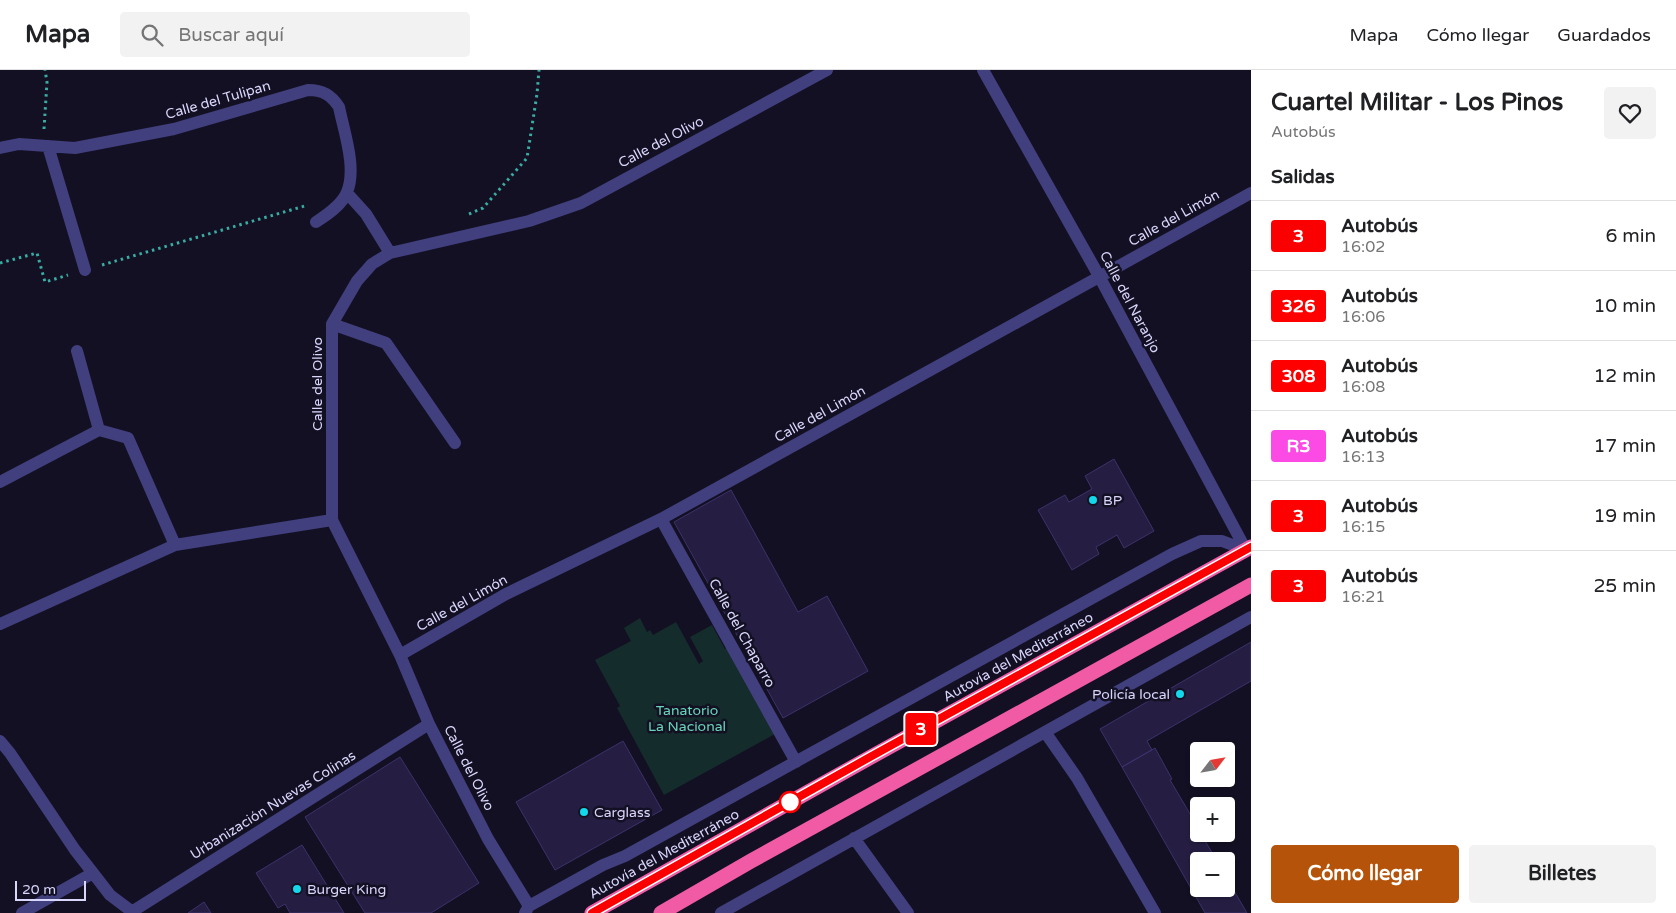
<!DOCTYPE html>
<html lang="es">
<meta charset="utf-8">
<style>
:root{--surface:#fff;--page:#f2f2f2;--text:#202124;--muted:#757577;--line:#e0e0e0;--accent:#b45309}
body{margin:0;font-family:"Varela Round",sans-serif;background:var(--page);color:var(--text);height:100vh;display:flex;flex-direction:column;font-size:19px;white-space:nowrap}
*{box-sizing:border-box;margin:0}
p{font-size:16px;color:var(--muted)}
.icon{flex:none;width:28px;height:28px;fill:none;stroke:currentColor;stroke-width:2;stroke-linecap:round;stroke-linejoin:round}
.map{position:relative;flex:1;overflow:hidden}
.side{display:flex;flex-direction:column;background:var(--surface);width:425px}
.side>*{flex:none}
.badge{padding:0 10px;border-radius:4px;font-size:18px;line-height:32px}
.needle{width:32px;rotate:59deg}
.fabs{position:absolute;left:1190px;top:672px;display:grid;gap:10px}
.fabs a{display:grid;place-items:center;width:45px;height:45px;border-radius:5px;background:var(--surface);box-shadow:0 1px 4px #0004;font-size:25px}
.scale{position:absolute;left:15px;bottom:12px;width:71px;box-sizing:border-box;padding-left:5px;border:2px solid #d9d6fc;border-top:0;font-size:14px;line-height:18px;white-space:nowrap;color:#d9d6fc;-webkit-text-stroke:4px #131023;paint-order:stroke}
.map>.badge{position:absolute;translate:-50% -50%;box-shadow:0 0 0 2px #fff}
h2{padding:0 20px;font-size:19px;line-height:45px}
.round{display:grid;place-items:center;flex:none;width:52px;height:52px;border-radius:5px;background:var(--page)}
.headline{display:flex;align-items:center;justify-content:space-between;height:85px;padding:0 20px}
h1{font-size:24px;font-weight:800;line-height:38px}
.primary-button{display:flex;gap:10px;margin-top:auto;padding:10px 20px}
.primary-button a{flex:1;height:58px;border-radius:5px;background:var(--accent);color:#fff;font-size:20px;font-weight:800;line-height:58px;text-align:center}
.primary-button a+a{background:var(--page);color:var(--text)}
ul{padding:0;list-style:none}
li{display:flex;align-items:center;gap:15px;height:70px;padding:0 20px;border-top:1px solid var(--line)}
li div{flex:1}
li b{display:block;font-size:19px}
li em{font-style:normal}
li .badge{min-width:55px;font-weight:700;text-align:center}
header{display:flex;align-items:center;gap:30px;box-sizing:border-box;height:70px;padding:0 25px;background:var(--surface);border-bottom:1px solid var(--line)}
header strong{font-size:24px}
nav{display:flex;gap:28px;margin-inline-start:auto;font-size:18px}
.search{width:350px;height:45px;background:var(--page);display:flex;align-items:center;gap:12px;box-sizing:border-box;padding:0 18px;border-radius:5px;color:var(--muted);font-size:19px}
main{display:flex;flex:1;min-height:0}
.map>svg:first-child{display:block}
.green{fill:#142c2b}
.building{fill:#251e42;stroke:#3d326c}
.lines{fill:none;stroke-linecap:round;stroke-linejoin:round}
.path{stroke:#39aca4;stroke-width:3;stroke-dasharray:2.5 4;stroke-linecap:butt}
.minor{stroke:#413f7e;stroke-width:12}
.highway{stroke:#f15ba5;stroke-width:15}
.line-casing{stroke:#fff;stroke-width:11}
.line{stroke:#fa0000;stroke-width:8}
.poi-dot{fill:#13d7ea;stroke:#131023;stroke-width:2}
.stop-dot{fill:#fff;stroke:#fa0000;stroke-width:2.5}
.labels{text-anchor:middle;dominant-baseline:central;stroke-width:5;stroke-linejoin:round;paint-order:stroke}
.street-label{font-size:14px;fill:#d9d6fc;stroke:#131023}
.poi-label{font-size:14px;fill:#d9d6fc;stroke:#131023;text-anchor:start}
.park-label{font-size:14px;fill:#67d6b9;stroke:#131023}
</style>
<header>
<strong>Mapa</strong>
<div class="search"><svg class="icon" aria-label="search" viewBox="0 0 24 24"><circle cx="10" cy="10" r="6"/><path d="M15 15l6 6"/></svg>Buscar aquí</div>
<nav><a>Mapa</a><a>Cómo llegar</a><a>Guardados</a></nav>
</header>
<main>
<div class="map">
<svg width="1251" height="843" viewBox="0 0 1251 843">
<rect width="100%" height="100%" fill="#131023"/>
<!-- green -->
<path class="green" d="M 640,548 L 647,562 L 650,560 L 653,565 L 676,552 L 699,594 L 703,591 L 690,567 L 712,555 L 725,579 L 727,578 L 775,664 L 664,725 L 617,638 L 620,636 L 595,590 L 631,571 L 624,558 Z"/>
<!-- building -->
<path class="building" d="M 1114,389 L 1154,461 L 1124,478 L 1117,465 L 1096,477 L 1099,484 L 1072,500 L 1038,440 L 1065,425 L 1069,432 L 1092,419 L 1085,406 Z
M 731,420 L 798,542 L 827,526 L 868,601 L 783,648 L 674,452 Z
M 1251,572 L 1251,611 L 1147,671 L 1152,680 L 1122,697 L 1100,659 Z
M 623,671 L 662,740 L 555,800 L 516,732 Z
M 1155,678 L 1172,709 L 1170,710 L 1199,759 L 1199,764 L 1201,764 L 1217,791 L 1199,791 L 1199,819 L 1226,819 L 1226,807 L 1247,843 L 1205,843 L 1122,697 Z
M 400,687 L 479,813 L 431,843 L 365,843 L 305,747 Z
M 302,775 L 344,843 L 290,843 L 285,834 L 278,838 L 256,803 Z
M 204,832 L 211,843 L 188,843 Z"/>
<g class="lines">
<!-- path -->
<path class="path" d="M 44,59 L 47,12 L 45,0
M 469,144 L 483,138 L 527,88 L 537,24 L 539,0
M 0,193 L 37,183 L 45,212 L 68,205
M 102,195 L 308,135"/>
<!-- minor -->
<path class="minor" d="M 983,0 L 1099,206 L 1246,480
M 48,76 L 85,200
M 0,78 L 19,74 L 75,78 L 174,59 L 308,20 C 323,20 331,25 339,37 C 344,62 357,98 347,122 C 342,135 327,145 316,152
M 347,123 L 366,144 L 390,183
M 332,254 L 386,273 L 455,373
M 99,360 L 128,368 L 175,475
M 0,412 L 99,360 L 77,281
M 661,449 L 796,692
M 0,554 L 175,475 L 332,450
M 400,585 L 506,524 L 661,449 L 1251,123
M 1045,662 L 1077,708 L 1155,843
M 0,671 L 10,683 L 75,780 L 93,803 L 110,825 L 134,843
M 854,768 L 908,843
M 529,836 L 488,769 L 429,654 L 400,585 L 332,450 L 332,254 L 357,211 L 372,194 L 390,183 L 529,151 L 581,133 L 827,0
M 133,841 L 429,654
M 22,843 L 93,803
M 525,843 L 529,836 L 603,795 L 625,786 L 1172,484 L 1201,471 L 1222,471 L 1246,480
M 721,843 L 1251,547"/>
<!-- highway -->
<path class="highway" d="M 592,843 L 871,687 L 1251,477
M 661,843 L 751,791 L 1251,515"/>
</g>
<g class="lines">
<defs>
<path id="line" d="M 592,843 L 870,687 L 1251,477"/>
</defs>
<!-- line casing -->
<use href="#line" class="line-casing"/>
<!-- line -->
<use href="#line" class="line"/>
</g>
<!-- markers -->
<g class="poi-dot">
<circle cx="1093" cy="430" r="5"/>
<circle cx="1180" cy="624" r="5"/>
<circle cx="584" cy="742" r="5"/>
<circle cx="297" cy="819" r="5"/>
</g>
<circle class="stop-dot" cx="790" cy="732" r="10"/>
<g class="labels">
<!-- street labels -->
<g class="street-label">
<text transform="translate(218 30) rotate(-16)">Calle del Tulipan</text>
<text transform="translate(661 72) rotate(-28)">Calle del Olivo</text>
<text transform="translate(1174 148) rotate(-29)">Calle del Limón</text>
<text transform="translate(1130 232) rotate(62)">Calle del Naranjo</text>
<text transform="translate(317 314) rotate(-90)">Calle del Olivo</text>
<text transform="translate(820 344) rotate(-29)">Calle del Limón</text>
<text transform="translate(462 533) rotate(-29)">Calle del Limón</text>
<text transform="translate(742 563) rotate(61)">Calle del Chaparro</text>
<text transform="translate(1018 587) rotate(-29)">Autovía del Mediterráneo</text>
<text transform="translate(469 698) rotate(63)">Calle del Olivo</text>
<text transform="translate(273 735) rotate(-32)">Urbanización Nuevas Colinas</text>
<text transform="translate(664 784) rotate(-29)">Autovía del Mediterráneo</text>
</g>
<!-- poi labels -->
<g class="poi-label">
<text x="1103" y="430">BP</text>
<text x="1170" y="624" text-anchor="end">Policía local</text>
<text x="594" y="742">Carglass</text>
<text x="307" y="819">Burger King</text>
</g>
<!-- park labels -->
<g class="park-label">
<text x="687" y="640">Tanatorio<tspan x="687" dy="16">La Nacional</tspan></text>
</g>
</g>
</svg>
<div class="fabs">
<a><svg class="needle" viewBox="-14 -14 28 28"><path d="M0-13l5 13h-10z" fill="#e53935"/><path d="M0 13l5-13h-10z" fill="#757577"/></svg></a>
<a>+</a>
<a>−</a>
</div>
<div class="scale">20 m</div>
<b class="badge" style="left:921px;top:659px;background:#fa0000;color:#fff">3</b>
</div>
<section class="side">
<div class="headline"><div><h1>Cuartel Militar - Los Pinos</h1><p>Autobús</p></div><a class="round"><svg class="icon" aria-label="heart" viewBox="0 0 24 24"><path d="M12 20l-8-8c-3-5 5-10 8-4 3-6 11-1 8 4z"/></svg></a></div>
<h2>Salidas</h2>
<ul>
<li><span class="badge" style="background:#fa0000;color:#fff">3</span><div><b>Autobús</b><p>16:02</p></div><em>6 min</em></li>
<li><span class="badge" style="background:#f00;color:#fff">326</span><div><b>Autobús</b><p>16:06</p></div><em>10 min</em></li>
<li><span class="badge" style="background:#f00;color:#fff">308</span><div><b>Autobús</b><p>16:08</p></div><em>12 min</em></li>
<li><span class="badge" style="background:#fb4be4;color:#fff">R3</span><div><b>Autobús</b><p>16:13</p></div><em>17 min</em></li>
<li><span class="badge" style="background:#f00;color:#fff">3</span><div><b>Autobús</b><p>16:15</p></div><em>19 min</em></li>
<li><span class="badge" style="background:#fa0000;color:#fff">3</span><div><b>Autobús</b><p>16:21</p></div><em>25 min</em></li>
</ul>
<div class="primary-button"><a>Cómo llegar</a><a>Billetes</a></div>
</section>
</main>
